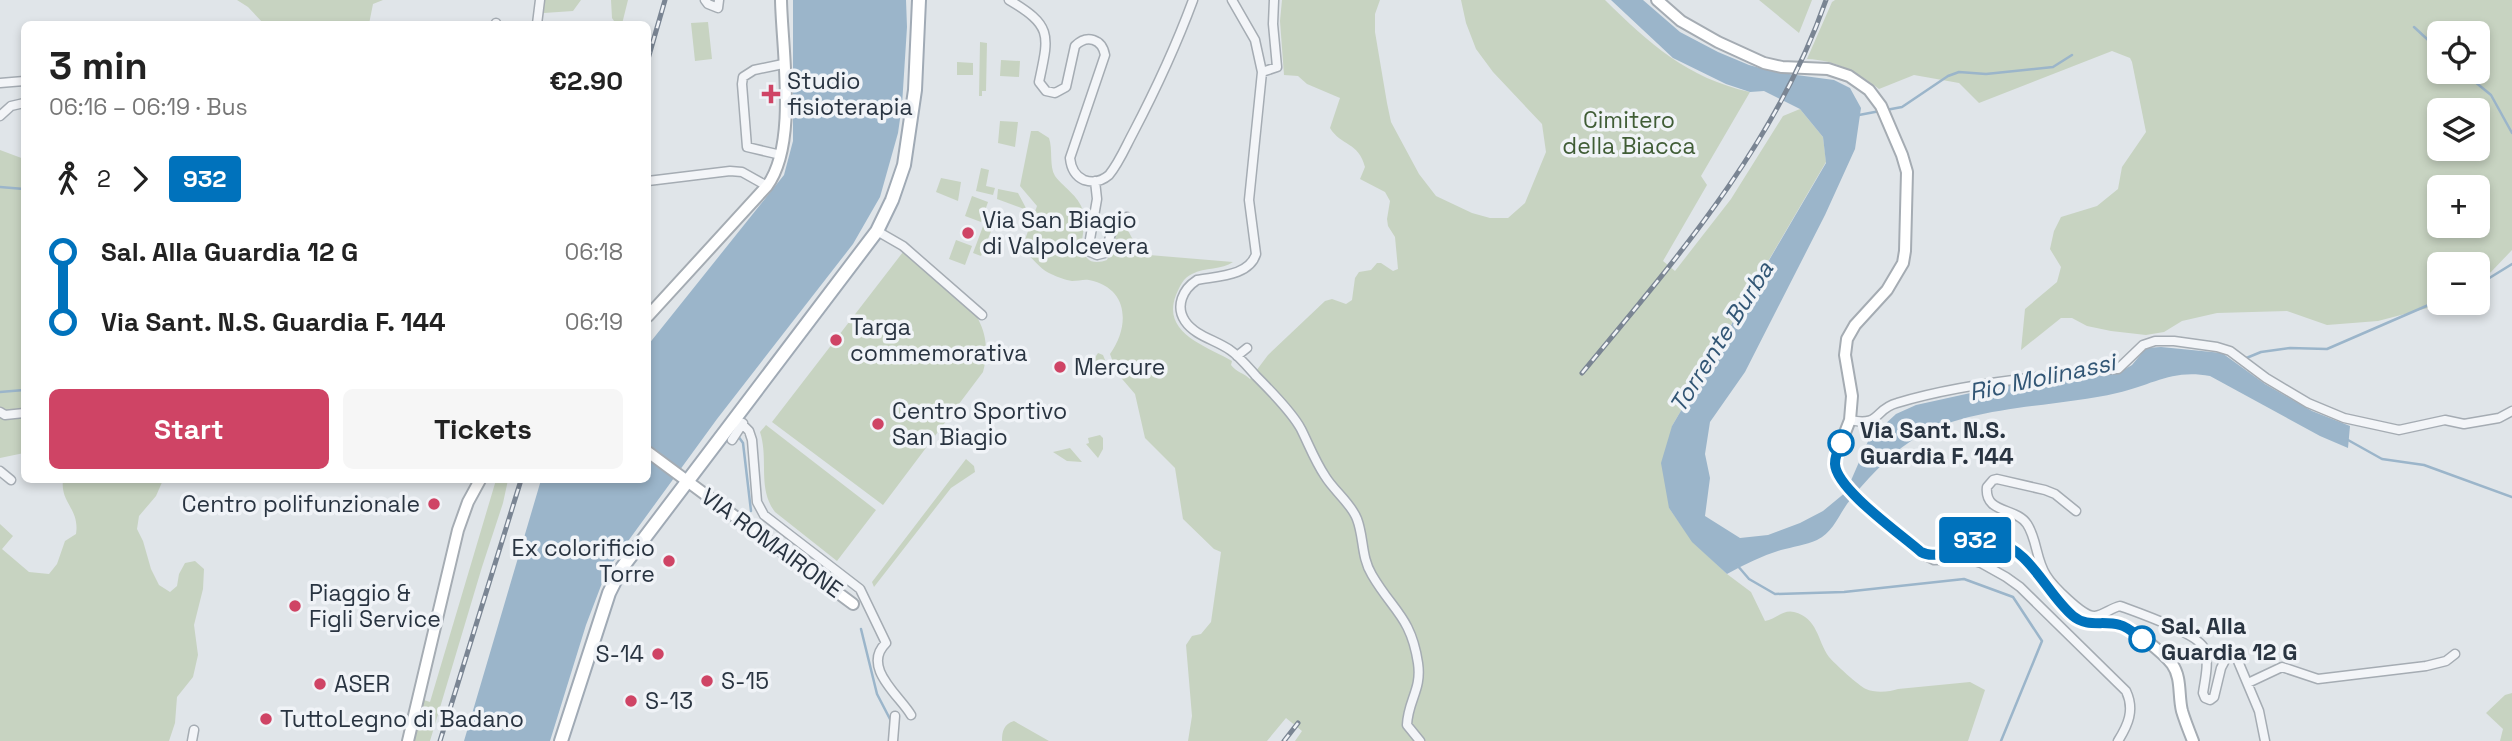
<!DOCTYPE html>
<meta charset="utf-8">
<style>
:root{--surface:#fff;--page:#f6f6f6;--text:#222;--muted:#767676;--accent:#cf4465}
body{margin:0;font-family:"Space Grotesk",sans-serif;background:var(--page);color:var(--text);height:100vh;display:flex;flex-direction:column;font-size:26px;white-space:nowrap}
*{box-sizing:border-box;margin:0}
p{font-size:23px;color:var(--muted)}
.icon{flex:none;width:38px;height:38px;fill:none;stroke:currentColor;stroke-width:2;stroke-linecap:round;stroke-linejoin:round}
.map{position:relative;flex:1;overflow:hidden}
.details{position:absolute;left:21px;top:21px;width:630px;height:462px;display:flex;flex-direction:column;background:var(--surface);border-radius:10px;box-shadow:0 4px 10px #0003}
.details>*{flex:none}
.badge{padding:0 14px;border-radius:5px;font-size:24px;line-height:46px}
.controls{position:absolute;left:2427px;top:21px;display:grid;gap:14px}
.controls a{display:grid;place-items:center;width:63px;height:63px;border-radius:10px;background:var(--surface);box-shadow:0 4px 10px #0003;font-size:35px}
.map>.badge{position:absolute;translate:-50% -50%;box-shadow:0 0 0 4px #fff}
.legs{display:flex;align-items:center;gap:10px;height:77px;padding:0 28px;font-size:23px}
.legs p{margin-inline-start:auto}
.headline{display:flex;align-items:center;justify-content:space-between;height:119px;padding:0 28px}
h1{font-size:38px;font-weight:800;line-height:52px}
.primary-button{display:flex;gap:14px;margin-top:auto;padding:14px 28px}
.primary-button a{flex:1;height:80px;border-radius:10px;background:var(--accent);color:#fff;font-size:28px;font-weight:800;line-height:80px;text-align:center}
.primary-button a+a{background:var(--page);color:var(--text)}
ul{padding:0 28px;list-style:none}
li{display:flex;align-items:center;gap:24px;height:70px;font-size:26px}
li i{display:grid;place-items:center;width:10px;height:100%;margin:0 9px;background:currentColor}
li i::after{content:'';width:18px;height:18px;margin:-9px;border:5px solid;border-radius:50%;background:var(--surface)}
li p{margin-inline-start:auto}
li:first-child i{background:linear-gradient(#0000 50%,currentColor 0)}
li:last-child i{background:linear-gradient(currentColor 50%,#0000 0)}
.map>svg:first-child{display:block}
.green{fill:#c7d3c1;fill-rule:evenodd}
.water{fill:#9bb5ca}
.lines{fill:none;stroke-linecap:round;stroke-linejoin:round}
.stream{stroke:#9bb5ca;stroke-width:2.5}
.street-casing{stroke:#a5acb3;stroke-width:11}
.secondary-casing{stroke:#a5acb3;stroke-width:14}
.primary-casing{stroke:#a0aab5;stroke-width:16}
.street{stroke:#f3f5f8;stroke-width:8}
.secondary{stroke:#fff;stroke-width:10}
.primary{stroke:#fff;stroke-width:12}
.rail-casing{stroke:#7a8593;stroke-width:5}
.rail{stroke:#f0f3f7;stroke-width:2.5;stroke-dasharray:8;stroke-linecap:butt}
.line-1-casing{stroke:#fff;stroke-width:16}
.line-1{stroke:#0072bc;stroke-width:10}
.poi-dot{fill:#cf4465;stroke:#f0f3f7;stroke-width:2.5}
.stop-1-dot{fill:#fff;stroke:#0072bc;stroke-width:3.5}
.labels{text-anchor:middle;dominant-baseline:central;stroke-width:7;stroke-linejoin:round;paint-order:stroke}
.poi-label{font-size:23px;fill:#293441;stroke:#f0f3f7;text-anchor:start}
.park-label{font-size:23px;fill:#405d36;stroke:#f0f3f7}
.stop-label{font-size:23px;font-weight:bold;fill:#293441;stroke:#f0f3f7;text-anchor:start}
.street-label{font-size:23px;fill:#293441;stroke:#f0f3f7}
.water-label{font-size:24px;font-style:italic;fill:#325675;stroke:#f0f3f7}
</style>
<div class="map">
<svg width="2512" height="741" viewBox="0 0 2512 741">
<rect width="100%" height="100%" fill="#e0e5e9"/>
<!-- green -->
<path class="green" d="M 237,0 L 383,0 L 373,4 L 369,24 L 264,24 L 248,7 Z
M 543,0 L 581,0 L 573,11 L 544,13 L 542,10 Z
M 611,0 L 628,0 L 622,24 L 616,24 L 612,18 Z
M 1282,0 L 1380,0 L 1375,14 L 1375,32 L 1387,103 L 1391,122 L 1419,174 L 1436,196 L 1472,213 L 1490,218 L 1508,218 L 1525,203 L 1546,152 L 1542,124 L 1493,72 L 1476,49 L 1466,23 L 1461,0 L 1605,0 C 1650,44 1687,78 1750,92 L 1701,176 L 1707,185 L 1663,261 L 1675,271 L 1731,199 L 1783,116 L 1800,109 L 1823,137 L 1826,162 L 1672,426 L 1669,508 L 1693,542 L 1727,574 L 1751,592 L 1765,621 C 1775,620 1783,609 1794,612 C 1818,618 1817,640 1829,657 C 1834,663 1859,686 1866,689 C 1874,693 1890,692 1898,689 L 1970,682 L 1985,690 L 1968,741 L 1295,741 L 1302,731 L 1286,718 L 1267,741 L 1188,741 L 1192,716 L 1186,645 L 1192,636 L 1201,634 L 1211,622 L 1221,552 L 1214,549 L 1183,519 L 1175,468 L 1145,438 L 1135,394 L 1117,373 L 1110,354 C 1130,326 1129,288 1089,280 C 1084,279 1078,281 1072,281 C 1066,280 1057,277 1051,274 C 1041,270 1031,257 1022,248 L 1037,206 L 1020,186 L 1031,131 L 1038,131 L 1049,138 C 1053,149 1049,166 1055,176 C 1065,189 1081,197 1084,215 C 1087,228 1076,247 1087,258 C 1092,264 1101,262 1107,260 L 1116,234 L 1121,226 L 1125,225 L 1139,251 L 1149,255 L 1233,262 C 1222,270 1205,267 1192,274 C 1183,278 1180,286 1176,295 C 1161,333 1206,346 1232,361 L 1231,365 C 1236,372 1244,373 1250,379 L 1268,355 L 1325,301 L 1332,299 L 1346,304 L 1352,300 L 1355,278 L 1359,272 L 1371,270 L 1377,263 L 1381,263 L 1393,271 L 1398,269 L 1395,237 L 1388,226 L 1387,219 L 1390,201 L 1385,192 L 1360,179 L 1365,167 C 1359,142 1341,146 1330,128 L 1340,98 L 1307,84 L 1298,76 L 1284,75 L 1280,21 Z
M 1759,0 L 1812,0 L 1799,33 Z
M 1835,0 L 2512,0 L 2512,250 L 2491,272 L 2478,281 L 2478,264 L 2440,264 L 2440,303 L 2447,303 L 2378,321 L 2327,325 L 2287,311 L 2217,313 L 2182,321 L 2164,332 L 2146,335 L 2111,331 L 2087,326 L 2072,318 L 2061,318 L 2021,350 L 2025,309 L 2057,282 L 2061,267 L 2050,249 L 2054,231 L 2061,217 L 2097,206 L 2118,189 L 2122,167 L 2146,132 L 2132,62 L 2130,58 L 2112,51 L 1979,103 L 1959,83 L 1914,75 L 1879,89 C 1857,72 1836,60 1807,59 L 1832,2 ZM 2440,33 L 2478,33 L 2478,72 L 2440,72 ZM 2440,110 L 2478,110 L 2478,149 L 2440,149 ZM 2478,187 L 2478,226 L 2440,226 L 2440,187 Z
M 708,22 L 712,59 L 695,61 L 691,23 Z
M 980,42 L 987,43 L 986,91 L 982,91 L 982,96 L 979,96 Z
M 1001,60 L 1020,61 L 1019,77 L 1000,76 Z
M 957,62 L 973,63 L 973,75 L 957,75 Z
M 1000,121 L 1018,122 L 1015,147 L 998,143 Z
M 0,150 L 24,159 L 24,453 L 0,458 Z
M 981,168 L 989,170 L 986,186 L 995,188 L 993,195 L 976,191 Z
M 941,178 L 961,182 L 958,201 L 936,192 Z
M 998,189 L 1018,193 L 1027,210 L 997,199 Z
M 972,196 L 988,202 L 981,222 L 965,216 Z
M 985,221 L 989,222 L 987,227 L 992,229 L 981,256 L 973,253 Z
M 956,240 L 972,246 L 965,265 L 949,259 Z
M 903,252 C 945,285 1000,310 983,372 L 883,505 L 772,422 Z
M 1098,353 L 1103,355 L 1107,365 L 1102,373 L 1096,371 L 1092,362 Z
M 766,425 L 876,510 L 837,561 L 775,512 C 757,488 769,460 760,432 Z
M 1100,435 L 1103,438 L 1103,449 L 1098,458 L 1086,444 L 1089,443 L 1088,438 Z
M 1070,448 L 1082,462 L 1067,461 L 1053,452 Z
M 966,459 L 974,466 L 975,472 L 951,488 L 874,587 L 872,582 Z
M 63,480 L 163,480 L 156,496 L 139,516 L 137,529 L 143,541 L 151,569 L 159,585 L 170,592 L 177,586 L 179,574 L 185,563 L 195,561 L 204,569 L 203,589 L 194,625 L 198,655 L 193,677 L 177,697 L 175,723 L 169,741 L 0,741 L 0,524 L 13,536 L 2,549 L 29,572 L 49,574 L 57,564 L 65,541 L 76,534 C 80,509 60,503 63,480 Z
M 496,480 L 508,480 L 503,503 L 482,567 L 430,741 L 414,741 L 424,700 L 430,702 Z
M 2512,693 L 2512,741 L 2500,741 L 2503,729 L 2486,713 L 2505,695 Z
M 1014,721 L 1049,741 L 1002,741 C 1002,731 1004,724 1014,721 Z"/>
<!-- water -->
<path class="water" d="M 793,0 L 906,0 L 907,27 L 902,105 L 898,133 L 880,197 L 853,244 L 717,419 L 607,570 L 586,625 L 550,741 L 464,741 L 541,480 L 648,480 L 648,345 L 784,175 L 793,141 Z
M 1611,0 L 1643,0 L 1680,32 L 1718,52 L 1749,65 L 1775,72 L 1834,80 L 1850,88 L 1861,108 L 1855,149 L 1825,215 L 1745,372 L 1710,422 L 1705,454 L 1710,478 L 1705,516 L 1740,538 L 1768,535 L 1800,523 L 1823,511 L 1846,492 L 1869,439 L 1896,414 L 1916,405 L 2007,385 L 2120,372 L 2132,365 L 2146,348 L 2161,347 L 2222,353 L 2265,384 L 2312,411 L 2350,426 L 2348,448 L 2320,436 L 2210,376 C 2171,369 2153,385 2117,393 C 2054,408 1965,405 1911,441 C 1887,457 1865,481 1847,504 C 1838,517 1832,533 1817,540 C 1806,545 1792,547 1781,550 C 1762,556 1745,564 1727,574 L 1692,542 L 1669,508 L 1661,463 L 1672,426 L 1826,163 L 1823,137 L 1800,109 L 1764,91 L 1750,92 L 1726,84 L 1673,58 Z"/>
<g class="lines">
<!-- stream -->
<path class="stream" d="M 2414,27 L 2440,51
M 2463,72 L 2491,95 L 2512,133
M 1886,110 L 1902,107 L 1948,76 L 1959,72 L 1986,74 L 2053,67 L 2072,55
M 1859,115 L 1880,111
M 0,187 L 24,189
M 2478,285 L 2512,264
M 2244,359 L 2261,352 L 2290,348 L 2327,349 L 2440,300
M 0,392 L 24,390
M 738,436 L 743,443 L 751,511
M 2348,440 L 2382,459 L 2424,465 L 2512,497
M 753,537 L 759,542
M 1737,565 L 1749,579 L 1775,594 L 1844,592 L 1964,579 L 2013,597 L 2042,641 L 2001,741
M 822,591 L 828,596
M 861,629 L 877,694 L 891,721"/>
<defs>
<path id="street" d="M 705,0 L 708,4 L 718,8 L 719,0
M 1009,0 C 1053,26 1049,35 1039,82 L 1046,91 L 1055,93 L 1066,87 L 1075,46 C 1087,34 1102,39 1105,55 L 1070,158 C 1071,168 1075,176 1084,180 C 1093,183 1102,181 1109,175 C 1119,163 1126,146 1133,133 C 1156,89 1176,46 1193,0
M 1232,0 L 1255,40 L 1262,72 L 1249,200 L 1256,254 C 1249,276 1218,276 1197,280 C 1183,289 1175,306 1185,321 C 1195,336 1216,340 1230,350 C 1239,356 1248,367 1256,376 C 1270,390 1292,412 1301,429 C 1309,445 1315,461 1325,476 C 1334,491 1351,503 1357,519 C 1364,537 1361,557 1372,575 C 1393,611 1411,617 1418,663 C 1422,690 1408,700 1407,725 L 1420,741
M 496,23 L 496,24
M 537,24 L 540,0
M 1262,72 L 1277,67 L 1273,24 L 1274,0
M 0,83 L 24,81
M 0,116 L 11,106 L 24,103
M 781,155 L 747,147 L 742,84 L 743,77 L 754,70 L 783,64
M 648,181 L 730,171 L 742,172 L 767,186
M 1095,181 L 1097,199 L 1089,245 L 1090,252 L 1097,255 L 1105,253 C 1111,239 1110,220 1127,217
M 877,231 L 903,246 L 982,315
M 1237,356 L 1247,348
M 0,412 L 5,415 L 24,413
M 736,418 L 749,431 L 752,440 L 757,502 L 764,515 L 860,589 L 886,643 C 861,667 900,696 911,715
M 1850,420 C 1881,427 1874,409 1897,403 C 1947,388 1998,381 2049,376 C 2073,374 2095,369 2118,369 L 2143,345 L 2155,341 L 2174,341 L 2217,347 L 2230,351 L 2266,378 L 2308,403 L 2344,418 L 2399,430 L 2445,420 L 2464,424 L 2499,418 L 2512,411
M 732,440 L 743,423
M 0,471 L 11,480
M 2076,511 L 2055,494 L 2045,490 L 1997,479 L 1993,480 L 1987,487 C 1984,514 2016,507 2027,524 C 2037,539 2036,560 2046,575 C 2052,585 2083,617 2095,616 C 2104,615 2111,608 2120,606 C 2136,612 2201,634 2205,650 C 2209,663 2205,680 2203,693 L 2205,698 L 2210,700 L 2214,697 L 2221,668 L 2230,651 L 2235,654 L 2259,711 L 2265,741
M 1928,557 L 1934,560 L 1968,559 L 1981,563 L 2006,577 L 2020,587 L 2126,691 C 2135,710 2128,725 2118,741
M 2248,683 L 2282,667 L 2318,679 L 2426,666 L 2446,661 L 2455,654
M 192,741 L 194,730
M 893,741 L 895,716"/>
<path id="secondary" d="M 1657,0 L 1681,21 L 1718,42 L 1764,63 L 1782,67 L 1828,69 L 1849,76 L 1869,90 L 1881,106 L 1902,155 L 1907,172 L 1905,251 L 1903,263 L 1887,290 L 1855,325 L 1847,339 L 1845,355 L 1852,396 L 1850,420 L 1837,453 L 1835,467 L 1843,482 L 1868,509 L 1926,555 C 1948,557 1967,536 1988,539 C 2029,543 2046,594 2074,617 C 2088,628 2105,620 2121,625 C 2134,629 2163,653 2172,664 C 2182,678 2178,695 2182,711 C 2185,721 2189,731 2193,741
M 648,316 L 767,186 C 798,144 782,51 781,0
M 648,452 L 853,604
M 408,741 L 458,530 L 468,502 L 480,480"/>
<path id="primary" d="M 561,741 L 609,593 L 621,569 L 877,231 L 892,200 L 904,165 L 915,90 L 919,0"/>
</defs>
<!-- street casing -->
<use href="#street" class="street-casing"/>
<!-- secondary casing -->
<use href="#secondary" class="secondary-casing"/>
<!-- primary casing -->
<use href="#primary" class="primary-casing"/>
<!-- street -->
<use href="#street" class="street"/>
<!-- secondary -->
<use href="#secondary" class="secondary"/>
<!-- primary -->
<use href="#primary" class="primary"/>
<defs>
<path id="rail" d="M 648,59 L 665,0
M 1582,373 C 1677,258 1776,144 1826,0
M 440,741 L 521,480
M 1284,741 L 1298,723"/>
</defs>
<!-- rail casing -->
<use href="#rail" class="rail-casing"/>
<!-- rail -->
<use href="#rail" class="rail"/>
</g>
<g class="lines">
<defs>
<path id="line-1" d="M 1841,443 C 1838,449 1835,456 1835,464 C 1836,489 1902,535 1921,552 C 1943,564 1969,533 1993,540 C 2031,550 2046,593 2073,616 C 2087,628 2104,620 2120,625 C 2128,627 2135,634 2142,639"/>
</defs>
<!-- line-1 casing -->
<use href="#line-1" class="line-1-casing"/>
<!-- line-1 -->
<use href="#line-1" class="line-1"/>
</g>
<!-- markers -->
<g class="poi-dot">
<path d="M767.5 83.5h7v7h7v7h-7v7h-7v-7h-7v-7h7z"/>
<circle cx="968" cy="233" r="7"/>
<circle cx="836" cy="340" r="7"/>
<circle cx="1060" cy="367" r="7"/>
<circle cx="878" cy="424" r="7"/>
<circle cx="434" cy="504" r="7"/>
<circle cx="669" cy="561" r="7"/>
<circle cx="295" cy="606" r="7"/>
<circle cx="658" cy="654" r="7"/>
<circle cx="707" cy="681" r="7"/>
<circle cx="320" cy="684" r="7"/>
<circle cx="631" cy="701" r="7"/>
<circle cx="266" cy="719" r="7"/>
</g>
<g class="stop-1-dot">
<circle cx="1841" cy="443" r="12"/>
<circle cx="2142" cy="639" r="12"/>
</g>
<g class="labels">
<!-- poi labels -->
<g class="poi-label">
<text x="787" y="81">Studio<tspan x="787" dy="26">fisioterapia</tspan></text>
<text x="982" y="220">Via San Biagio<tspan x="982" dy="26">di Valpolcevera</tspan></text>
<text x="850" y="327">Targa<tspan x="850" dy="26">commemorativa</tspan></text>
<text x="1074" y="367">Mercure</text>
<text x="892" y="411">Centro Sportivo<tspan x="892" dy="26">San Biagio</tspan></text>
<text x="420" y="504" text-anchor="end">Centro polifunzionale</text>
<text x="655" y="548" text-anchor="end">Ex colorificio<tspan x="655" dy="26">Torre</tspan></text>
<text x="309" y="593">Piaggio &amp;<tspan x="309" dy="26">Figli Service</tspan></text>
<text x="644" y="654" text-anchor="end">S-14</text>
<text x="721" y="681">S-15</text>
<text x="334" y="684">ASER</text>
<text x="645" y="701">S-13</text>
<text x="280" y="719">TuttoLegno di Badano</text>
</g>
<!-- park labels -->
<g class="park-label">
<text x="1629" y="120">Cimitero<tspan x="1629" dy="26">della Biacca</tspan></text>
</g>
<!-- stop labels -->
<g class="stop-label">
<text x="1860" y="430">Via Sant. N.S.<tspan x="1860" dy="26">Guardia F. 144</tspan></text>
<text x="2161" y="626">Sal. Alla<tspan x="2161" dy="26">Guardia 12 G</tspan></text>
</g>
<!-- street labels -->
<g class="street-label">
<text transform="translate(772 543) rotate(36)">VIA ROMAIRONE</text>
</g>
<!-- water labels -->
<g class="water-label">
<text transform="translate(1721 337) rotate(-58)">Torrente Burba</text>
<text transform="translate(2042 377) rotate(-12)">Rio Molinassi</text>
</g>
</g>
</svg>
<div class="controls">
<a><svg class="icon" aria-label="locate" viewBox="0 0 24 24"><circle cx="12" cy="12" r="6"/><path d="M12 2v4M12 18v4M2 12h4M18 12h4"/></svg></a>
<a><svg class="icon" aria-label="layers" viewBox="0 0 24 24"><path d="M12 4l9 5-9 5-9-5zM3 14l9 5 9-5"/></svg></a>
<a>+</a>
<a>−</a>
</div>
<b class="badge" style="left:1975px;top:540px;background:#0072bc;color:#fff">932</b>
<section class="details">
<div class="headline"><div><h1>3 min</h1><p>06:16 – 06:19 · Bus</p></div><b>€2.90</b></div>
<div class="legs"><svg class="icon" aria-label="walk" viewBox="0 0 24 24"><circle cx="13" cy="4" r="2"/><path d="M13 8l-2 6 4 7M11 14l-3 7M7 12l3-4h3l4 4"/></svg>2<svg class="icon" aria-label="forward" viewBox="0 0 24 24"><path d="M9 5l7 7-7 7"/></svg><b class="badge" style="background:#0072bc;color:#fff">932</b></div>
<ul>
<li><i style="color:#0072bc"></i><b>Sal. Alla Guardia 12 G</b><p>06:18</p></li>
<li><i style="color:#0072bc"></i><b>Via Sant. N.S. Guardia F. 144</b><p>06:19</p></li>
</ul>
<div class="primary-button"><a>Start</a><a>Tickets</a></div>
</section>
</div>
